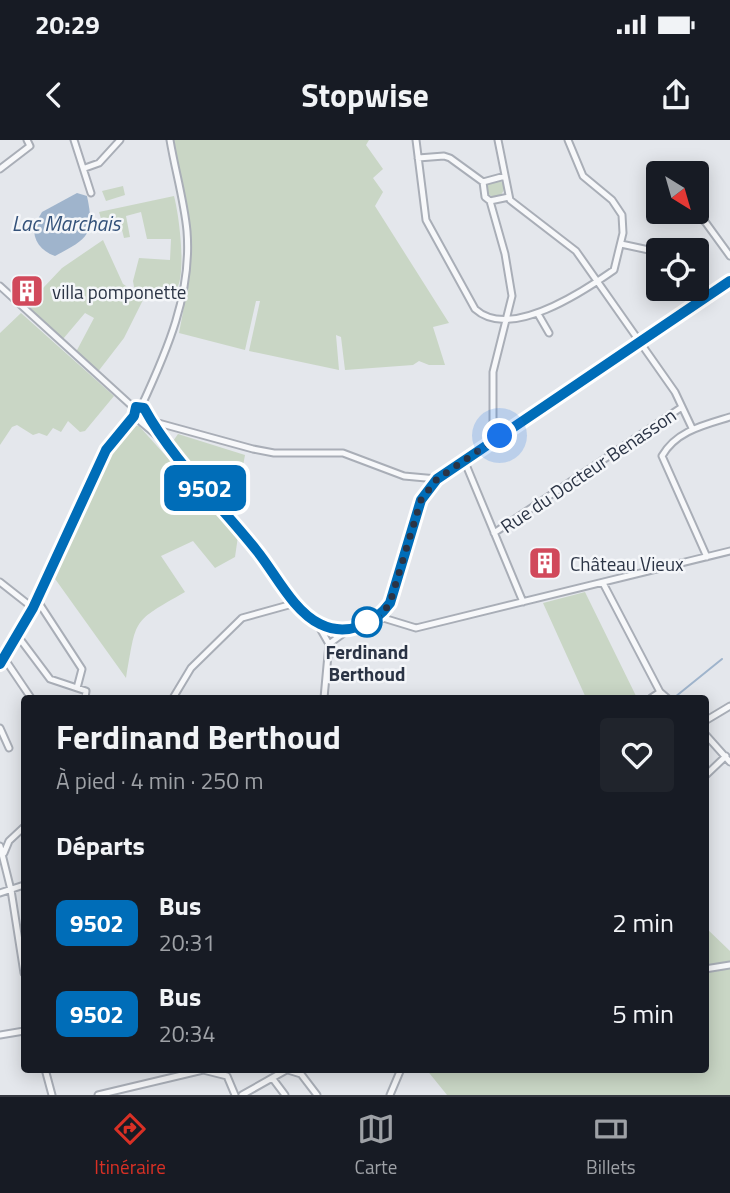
<!DOCTYPE html>
<html lang="fr">
<meta charset="utf-8">
<style>
:root{--surface:#171b24;--page:#20242c;--text:#f1f3f6;--muted:#9ea1a6;--line:#363941;--accent:#d93025}
body{margin:0;font-family:"Titillium Web",sans-serif;background:var(--page);color:var(--text);height:100vh;display:flex;flex-direction:column;font-size:26px;white-space:nowrap}
*{box-sizing:border-box;margin:0}
p{font-size:23px;color:var(--muted)}
.icon{flex:none;width:38px;height:38px;fill:none;stroke:currentColor;stroke-width:2;stroke-linecap:round;stroke-linejoin:round}
.map{position:relative;flex:1;overflow:hidden}
.panel{position:absolute;left:21px;top:555px;width:688px;height:378px;display:flex;flex-direction:column;background:var(--surface);border-radius:7px;box-shadow:0 4px 18px #0003}
.panel>*{flex:none}
.badge{padding:0 14px;border-radius:10px;font-size:24px;line-height:46px}
.needle{width:46px;rotate:143deg}
.fabs{position:absolute;left:646px;top:21px;display:grid;gap:14px}
.fabs a{display:grid;place-items:center;width:63px;height:63px;border-radius:7px;background:var(--surface);box-shadow:0 4px 18px #0003;font-size:35px}
.you{position:absolute;width:35px;height:35px;margin:-18px;border:5px solid #fff;border-radius:50%;background:#1a73e8;box-shadow:0 0 0 10px #1a73e833}
.map>.badge{position:absolute;translate:-50% -50%;box-shadow:0 0 0 4px #fff}
h2{padding:0 35px;font-size:26px;line-height:63px}
.round{display:grid;place-items:center;flex:none;width:74px;height:74px;border-radius:7px;background:var(--page)}
.summary{display:flex;align-items:center;justify-content:space-between;height:119px;padding:0 35px}
h1{font-size:33px;font-weight:700;line-height:52px}
ul{padding:0;list-style:none}
li{display:flex;align-items:center;gap:21px;height:91px;padding:0 35px}
li div{flex:1}
li b{display:block;font-size:26px}
li em{font-style:normal}
li .badge{min-width:77px;font-weight:700;text-align:center}
.status{display:flex;justify-content:space-between;align-items:center;height:49px;padding:0 35px;background:var(--surface);direction:ltr}
.status svg{height:19px;fill:currentColor}
header{display:flex;justify-content:space-between;align-items:center;height:91px;padding:0 35px;background:var(--surface);font-size:32px;font-weight:700}
.tabs{display:flex;justify-content:space-around;align-items:center;height:98px;border-top:2px solid var(--line);background:var(--surface);font-size:19px;color:var(--muted)}
.tabs a{display:grid;justify-items:center;gap:4px}
.tabs .on{color:var(--accent)}
.map>svg:first-child{display:block}
.green{fill:#c9d6c5}
.water{fill:#9fb4cc}
.lines{fill:none;stroke-linecap:round;stroke-linejoin:round}
.stream{stroke:#9fb4cc;stroke-width:2}
.street-casing{stroke:#a9aeb7;stroke-width:9}
.street{stroke:#f7f8fa;stroke-width:5}
.line-casing{stroke:#fff;stroke-width:16}
.line{stroke:#006db8;stroke-width:10}
.walk{stroke:#2b3445;stroke-width:7;stroke-dasharray:0 12.6}
.stop-dot{fill:#fff;stroke:#006db8;stroke-width:3.5}
.labels{text-anchor:middle;dominant-baseline:central;stroke-width:5;stroke-linejoin:round;paint-order:stroke}
.poi-label{font-size:19px;fill:#2b3445;stroke:#f4f6f9;text-anchor:start}
.street-label{font-size:19px;fill:#2b3445;stroke:#f4f6f9}
.stop-label{font-size:19px;font-weight:bold;fill:#2b3445;stroke:#f4f6f9}
.water-label{font-size:21px;font-style:italic;fill:#34527a;stroke:#f4f6f9}
</style>
<div class="status"><b>20:29</b><svg viewBox="0 0 49 12"><path d="M0 12V9h3v3zM5 12V6h3v6zM10 12V3h3v9zM15 12V0h3v12zM26 1h20v11H26zM47 4h2v5h-2z"/></svg></div>
<header><svg class="icon" aria-label="back" viewBox="0 0 24 24"><path d="M15 5l-7 7 7 7"/></svg>Stopwise<svg class="icon" aria-label="share" viewBox="0 0 24 24"><path d="M12 15V3M7 8l5-5 5 5M5 13v7h14v-7"/></svg></header>
<div class="map">
<svg width="730" height="955" viewBox="0 0 730 955">
<rect width="100%" height="100%" fill="#e4e7ec"/>
<!-- green -->
<path class="green" d="M 174,0 L 369,0 L 366,5 L 383,29 L 373,38 L 383,52 L 375,66 L 449,183 L 433,187 L 445,225 L 429,225 L 419,221 L 413,225 L 345,230 L 341,197 L 336,195 L 339,230 L 249,211 L 260,161 L 256,161 L 245,210 L 179,193 C 187,153 193,115 187,75 C 184,50 176,25 174,0 Z
M486 48a9 9 0 1 1 18 0a9 9 0 1 1-18 0Z
M 123,46 L 125,55 L 106,61 L 102,51 Z
M 174,56 C 179,74 187,135 176,150 C 173,153 170,155 168,158 L 134,147 L 133,141 L 139,118 L 170,120 L 171,99 L 147,99 L 141,72 L 126,76 L 130,97 L 124,98 L 119,78 L 102,82 L 99,72 Z
M 103,100 L 123,144 L 144,158 L 124,198 L 97,233 L 76,212 L 94,178 L 85,173 L 63,199 L 26,166 L 62,128 Z
M 21,173 L 114,256 L 85,291 L 80,292 L 68,281 L 61,292 L 53,288 L 47,296 L 39,293 L 33,295 L 17,285 L 12,287 L 0,305 L 0,193 Z
M 131,285 L 139,286 L 238,396 L 235,417 L 215,428 L 193,401 L 161,416 L 185,452 C 131,483 137,477 126,538 L 53,436 L 113,308 Z
M 178,294 L 245,315 L 240,342 L 220,361 L 171,304 Z
M 585,452 L 637,558 L 586,558 L 543,463 Z
M 705,787 L 730,811 L 730,955 L 447,955 L 426,929 L 705,929 Z"/>
<!-- water -->
<path class="water" d="M 77,53 L 87,56 C 95,94 89,98 55,116 C 41,111 33,101 34,86 L 42,72 Z"/>
<g class="lines">
<!-- stream -->
<path class="stream" d="M 675,557 L 722,519"/>
<defs>
<path id="street" d="M 74,0 L 91,53
M 416,0 L 426,80 L 475,169 C 510,201 584,151 614,130 L 623,93 L 622,75 L 612,60 L 583,36 L 568,0
M 498,0 L 510,60 L 576,111 L 675,252 L 692,288
M 418,18 L 444,16 L 450,18 L 483,42 L 485,57 L 490,61 L 505,114 L 512,156 L 493,232 L 493,281 L 500,296
M 85,28 L 99,23 L 120,0
M 0,29 L 30,6 L 27,0
M 483,42 L 505,36
M 490,61 L 509,57
M 696,74 L 706,83 L 730,116
M 621,104 L 658,112
M 665,110 L 672,104
M 0,146 L 134,268
M 538,174 L 549,193
M 141,267 C 167,211 192,154 187,91 C 184,60 175,30 170,0
M 141,267 L 156,292
M 134,276 L 160,298 L 210,354 L 296,463 L 317,483 L 348,490
M 151,281 L 253,309 L 274,313 L 343,313 L 404,336 L 437,339
M 464,320 L 523,462
M 494,393 L 682,267
M 707,417 L 662,316 C 676,291 704,285 730,277
M 0,442 L 33,468
M 603,443 L 660,552 L 667,558
M 380,477 L 390,463 L 421,360 L 437,339 L 730,141
M 317,483 L 329,504
M 17,495 L 50,539 L 77,548 L 82,529 L 37,460
M 4,518 L 31,558
M 0,524 L 33,468 L 106,310 L 134,276
M 77,548 L 86,551 L 85,558
M 173,558 L 191,528 L 242,478 L 296,463
M 324,558 L 329,504 L 348,490 L 380,477 L 416,488 L 730,411
M 651,558 L 660,552
M 705,581 L 730,566
M 0,588 L 9,608
M 705,594 L 730,622
M 705,636 L 726,616
M 0,706 L 11,750 L 24,833
M 4,713 L 9,701 L 24,687
M 0,753 L 24,745
M 705,829 L 730,825
M 0,895 L 24,891
M 45,929 L 52,955
M 288,930 L 301,934 L 317,955
M 273,939 L 285,955
M 98,955 L 203,930 L 227,936 L 235,955
M 242,955 L 288,929
M 390,955 L 401,929"/>
</defs>
<!-- street casing -->
<use href="#street" class="street-casing"/>
<!-- street -->
<use href="#street" class="street"/>
</g>
<g class="lines">
<defs>
<path id="line" d="M 0,524 L 33,468 L 106,310 L 134,276 L 136,267 L 144,268 C 173,321 219,363 257,411 C 275,433 293,471 320,484 C 346,497 374,485 390,463 L 421,360 L 437,339 L 730,141"/>
</defs>
<!-- line casing -->
<use href="#line" class="line-casing"/>
<!-- line -->
<use href="#line" class="line"/>
<!-- walk -->
<path class="walk" d="M 367,482 L 380,477 L 390,463 L 421,360 L 437,339 L 500,296"/>
</g>
<!-- icons -->
<defs>
<symbol id="building-square" viewBox="-11 -11 22 22"><rect x="-9" y="-9" width="18" height="18" rx="4" fill="#d1495b" stroke="#f4f6f9"/><path d="M-4-6H4V6H1V3H-1V6H-4ZM-2.5-4.3h1.7v1.8h-1.7ZM.8-4.3h1.7v1.8H.8ZM-2.5-1h1.7V.8h-1.7ZM.8-1h1.7V.8H.8Z" fill="#fff"/></symbol>
</defs>
<g fill-rule="evenodd">
<use href="#building-square" x="8" y="132" width="38" height="38"/>
<use href="#building-square" x="526" y="404" width="38" height="38"/>
</g>
<!-- markers -->
<circle class="stop-dot" cx="367" cy="482" r="14"/>
<g class="labels">
<!-- poi labels -->
<g class="poi-label">
<text x="52" y="151">villa pomponette</text>
<text x="570" y="423">Château Vieux</text>
</g>
<!-- street labels -->
<g class="street-label">
<text transform="translate(588 330) rotate(-34)">Rue du Docteur Benasson</text>
</g>
<!-- stop labels -->
<g class="stop-label">
<text x="367" y="511">Ferdinand<tspan x="367" dy="22">Berthoud</tspan></text>
</g>
<!-- water labels -->
<g class="water-label">
<text x="66" y="83">Lac Marchais</text>
</g>
</g>
</svg>
<div class="fabs">
<a><svg class="needle" viewBox="-14 -14 28 28"><path d="M0-13l5 13h-10z" fill="#e53935"/><path d="M0 13l5-13h-10z" fill="#9ea1a6"/></svg></a>
<a><svg class="icon" aria-label="locate" viewBox="0 0 24 24"><circle cx="12" cy="12" r="6"/><path d="M12 2v4M12 18v4M2 12h4M18 12h4"/></svg></a>
</div>
<div class="you" style="left:500px;top:296px"></div>
<b class="badge" style="left:205px;top:348px;background:#006db8;color:#fff">9502</b>
<section class="panel">
<div class="summary"><div><h1>Ferdinand Berthoud</h1><p>À pied · 4 min · 250 m</p></div><a class="round"><svg class="icon" aria-label="heart" viewBox="0 0 24 24"><path d="M12 20l-8-8c-3-5 5-10 8-4 3-6 11-1 8 4z"/></svg></a></div>
<h2>Départs</h2>
<ul>
<li><span class="badge" style="background:#006db8;color:#fff">9502</span><div><b>Bus</b><p>20:31</p></div><em>2 min</em></li>
<li><span class="badge" style="background:#006db8;color:#fff">9502</span><div><b>Bus</b><p>20:34</p></div><em>5 min</em></li>
</ul>
</section>
</div>
<nav class="tabs">
<a class="on"><svg class="icon" aria-label="directions" viewBox="0 0 24 24"><path d="M12 3l9 9-9 9-9-9zM9 14v-3h6M13 9l2 2-2 2"/></svg>Itinéraire</a>
<a><svg class="icon" aria-label="map" viewBox="0 0 24 24"><path d="M3 6l6-2 6 2 6-2v14l-6 2-6-2-6 2zM9 4v14M15 6v14"/></svg>Carte</a>
<a><svg class="icon" aria-label="tickets" viewBox="0 0 24 24"><path d="M3 7h18v10H3zM15 7v10"/></svg>Billets</a>
</nav>
